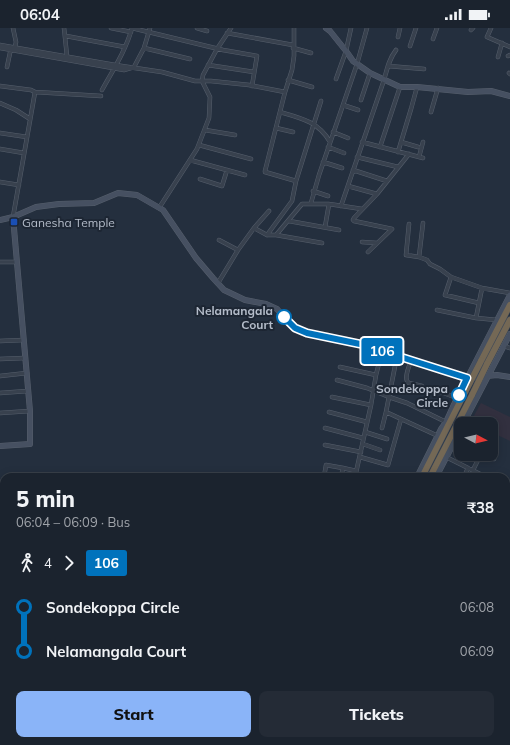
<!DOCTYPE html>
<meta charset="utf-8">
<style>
:root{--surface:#1b232e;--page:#242b36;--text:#f1f3f6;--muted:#a0a4aa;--line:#39404a;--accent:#8ab4f8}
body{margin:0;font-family:Mulish,sans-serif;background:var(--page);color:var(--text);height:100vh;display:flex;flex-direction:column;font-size:15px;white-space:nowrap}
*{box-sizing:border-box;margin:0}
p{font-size:13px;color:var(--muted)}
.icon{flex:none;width:22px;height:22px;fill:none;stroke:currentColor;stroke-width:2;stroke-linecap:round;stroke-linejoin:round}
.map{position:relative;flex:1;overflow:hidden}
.drawer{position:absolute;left:0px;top:445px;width:510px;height:272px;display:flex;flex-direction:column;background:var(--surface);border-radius:12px 12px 0 0;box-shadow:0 2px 10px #0003,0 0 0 1px var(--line)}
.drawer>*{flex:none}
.badge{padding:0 8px;border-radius:3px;font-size:14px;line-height:26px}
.needle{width:26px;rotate:97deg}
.fabs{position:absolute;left:454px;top:389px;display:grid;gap:8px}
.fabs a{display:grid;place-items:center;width:44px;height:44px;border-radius:8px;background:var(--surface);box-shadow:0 2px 10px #0003,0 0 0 1px var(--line);font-size:20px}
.map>.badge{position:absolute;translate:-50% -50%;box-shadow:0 0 0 2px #fff}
.legs{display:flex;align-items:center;gap:6px;height:44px;padding:0 16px;font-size:13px}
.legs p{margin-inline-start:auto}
.summary{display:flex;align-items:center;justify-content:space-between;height:68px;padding:0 16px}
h1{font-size:22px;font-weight:800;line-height:30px}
.button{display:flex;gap:8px;margin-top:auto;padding:8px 16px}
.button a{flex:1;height:46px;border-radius:8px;background:var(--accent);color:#111;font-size:16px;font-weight:800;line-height:46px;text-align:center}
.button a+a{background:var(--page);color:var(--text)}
ul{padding:0 16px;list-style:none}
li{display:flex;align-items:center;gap:14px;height:44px;font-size:15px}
li i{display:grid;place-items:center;width:6px;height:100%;margin:0 5px;background:currentColor}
li i::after{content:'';width:10px;height:10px;margin:-5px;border:3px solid;border-radius:50%;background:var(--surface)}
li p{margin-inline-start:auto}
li:first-child i{background:linear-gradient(#0000 50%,currentColor 0)}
li:last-child i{background:linear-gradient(currentColor 50%,#0000 0)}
.status{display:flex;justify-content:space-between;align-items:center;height:28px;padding:0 20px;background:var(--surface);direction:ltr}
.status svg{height:11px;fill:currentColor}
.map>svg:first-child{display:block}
.medical{fill:#32303f}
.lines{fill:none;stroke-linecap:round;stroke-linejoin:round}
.street-casing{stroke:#565f6c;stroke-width:4.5}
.secondary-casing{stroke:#565f6c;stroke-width:6}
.highway-casing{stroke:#434c59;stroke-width:7}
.street{stroke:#38414e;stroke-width:3.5}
.secondary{stroke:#465061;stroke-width:5}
.highway{stroke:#746855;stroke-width:6}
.highway-bridge-casing{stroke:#434c59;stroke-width:7;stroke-linecap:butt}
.highway-bridge{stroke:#746855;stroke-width:6}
.line-1-casing{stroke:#fff;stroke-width:9}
.line-1{stroke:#0072bc;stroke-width:6}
.transit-dot{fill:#1a4fb4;stroke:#1d2633;stroke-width:1.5}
.stop-1-dot{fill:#fff;stroke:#0072bc;stroke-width:2}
.labels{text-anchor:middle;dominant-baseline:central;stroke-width:4;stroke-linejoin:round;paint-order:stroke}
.poi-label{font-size:12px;fill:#b4bcc9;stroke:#1d2633;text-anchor:start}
.stop-label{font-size:12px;font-weight:bold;fill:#b4bcc9;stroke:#1d2633;text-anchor:end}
</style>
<div class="status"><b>06:04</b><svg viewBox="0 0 49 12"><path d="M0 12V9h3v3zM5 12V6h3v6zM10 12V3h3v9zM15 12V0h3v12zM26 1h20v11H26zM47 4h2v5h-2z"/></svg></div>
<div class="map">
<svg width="510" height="717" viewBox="0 0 510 717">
<rect width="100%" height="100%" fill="#242f3e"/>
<!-- medical -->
<path class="medical" d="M 481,375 L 510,389 L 510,413 L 491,404 L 491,396 L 476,396 L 471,393 Z"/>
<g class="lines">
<defs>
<path id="street" d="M 13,0 L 16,14 L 15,19
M 64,0 L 67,28
M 111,0 L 131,4
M 132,0 L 223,22 L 257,28 L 252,58
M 197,0 L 207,3
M 294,0 L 294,28 L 292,42 L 285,64 L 265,143 L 265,144 L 296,153
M 491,0 L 487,9 L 510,19
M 471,2 L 473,0
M 227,5 L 293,17
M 66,8 L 125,19
M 398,9 L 400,0
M 433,11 L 437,0
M 0,17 L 115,37 L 162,44 L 195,53 L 211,53 L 249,57 L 285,64
M 410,18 L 416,0
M 0,20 L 124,42 L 134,39 L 144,20 L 150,0
M 144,20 L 190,31
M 293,20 L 311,25
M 508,28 L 510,27
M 498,29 L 502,15
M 208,37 L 254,44
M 388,38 L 424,41
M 7,39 L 11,20
M 509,45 L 510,46
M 336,51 L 346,23 L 351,0
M 288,52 L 312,59
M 0,58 L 31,62 L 35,64 L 101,68
M 102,62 C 113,42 126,22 132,0
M 361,72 L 370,45
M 0,75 L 16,82 L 30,91
M 343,77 L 358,82
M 280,84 C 301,90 319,94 330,114
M 431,84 L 438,60
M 276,100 L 293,104
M 205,102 L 235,107
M 333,104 L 348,110
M 0,105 L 27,109
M 362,114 L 423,130
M 401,114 L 418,119
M 199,117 L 251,131
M 328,119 L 344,125
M 380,119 L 400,59
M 0,121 L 24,125
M 398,124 L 411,81 L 417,59
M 357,129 L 398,139
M 419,129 L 423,114
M 190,132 L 245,147
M 323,134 L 342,140
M 353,142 L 387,153
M 200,151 L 222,158 L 227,142
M 0,154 L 19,157
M 348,158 L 377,166
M 313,163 L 328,168
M 311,175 L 319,147 L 357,36 L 367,0
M 341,178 L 384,52 C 387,41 389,31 396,22
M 159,180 L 197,121 L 209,90 L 210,69 L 202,53 L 203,47 L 217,21 L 231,0
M 13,189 L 35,64
M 289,193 L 339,202
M 423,195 L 419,229 L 427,232 L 430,236 L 440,241 L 451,249 L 482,260 L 510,265
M 409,196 L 406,227 L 419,229
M 325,199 L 329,176
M 254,200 L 267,207 L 276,207 L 302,176 L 329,176 L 362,181
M 267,207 L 292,173 L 296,153 L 321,73
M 276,207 L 322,215
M 219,212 L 238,222
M 362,214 L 377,215
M 368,224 L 392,201 L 354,193 L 353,192 L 354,190 L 377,166 L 409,126
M 0,234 L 17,234
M 451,249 L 445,267 L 479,275
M 218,255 L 238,222 L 254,200 L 269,183
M 437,282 L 476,290 L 497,292
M 476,290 L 482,260
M 0,313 L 24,312
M 504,318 L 510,320
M 0,331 L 25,330
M 411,333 C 409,338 403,352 409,355 C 412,356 418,357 422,358
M 340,339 L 376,347
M 0,348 L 27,345
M 337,352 L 367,360 L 389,369 L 407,375 L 446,394
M 432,362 L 441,364 L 457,370
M 0,365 L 28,363
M 332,369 L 371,377
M 329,384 L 367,394
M 386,384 L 397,328
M 0,385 L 30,383
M 325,400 L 363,410
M 382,400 L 386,384 L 438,408
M 365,404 L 387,411
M 363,416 L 380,422
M 325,417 L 361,424
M 483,426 L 494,431
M 360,429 L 388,437 L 401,391
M 446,429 L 468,440 L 464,449
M 470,441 L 480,446 L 480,449
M 473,442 L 481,426
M 324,449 L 326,437 L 343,440
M 341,449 L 343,440 L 356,443
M 355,449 L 371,377 L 376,347 L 382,323
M 506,502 L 510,491
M 510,547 L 506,560 L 510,561
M 506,587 L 510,579
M 0,596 L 4,597
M 0,612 L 4,614
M 0,629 L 4,626
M 507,630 L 510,622
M 0,650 L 4,652
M 0,666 L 4,668
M 506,667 L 510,660
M 506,676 L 510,677
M 0,687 L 4,688
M 506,697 L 510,699
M 113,713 L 121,717
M 284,714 L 300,717
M 38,717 L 39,713
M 56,717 L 58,713
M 88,717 L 89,713
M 104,717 L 106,713
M 126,717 L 128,713
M 147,717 L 149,713
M 364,717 L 366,713
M 384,717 L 385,717
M 423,717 L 425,713
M 460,717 L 462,713
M 481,717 L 483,713"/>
<path id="secondary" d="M 326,0 L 330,3 L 346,23 L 353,33 L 370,45 L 400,59 L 417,59 L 468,64 L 491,63 L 510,68
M 0,192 L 13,189 L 36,179 L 59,176 L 94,175 L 118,165 L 137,167 L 163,182 L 196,230 L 213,250 L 224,262 L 245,272 L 266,276 L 277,281 L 289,295 L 295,300 L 307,305 L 360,316 L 467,350 L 497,347 L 510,349
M 463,396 L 510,306
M 0,418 L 30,416 L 30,383 L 13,189
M 417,449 L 441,401 L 446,394 L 457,370 L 510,267
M 436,449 L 461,401
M 262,717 L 264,713
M 282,717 L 285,713"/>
<path id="highway" d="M 481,333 L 510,277
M 487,336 L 510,292
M 422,449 L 465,364
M 430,449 L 472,367
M 268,717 L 270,713
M 276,717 L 279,713"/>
</defs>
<!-- street casing -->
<use href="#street" class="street-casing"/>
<!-- secondary casing -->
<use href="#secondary" class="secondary-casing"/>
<!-- highway casing -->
<use href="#highway" class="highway-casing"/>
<!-- street -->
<use href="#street" class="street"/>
<!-- secondary -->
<use href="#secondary" class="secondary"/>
<!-- highway -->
<use href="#highway" class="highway"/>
<defs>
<path id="highway-bridge" d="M 465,364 L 481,333
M 472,367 L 487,336"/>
</defs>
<!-- highway-bridge casing -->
<use href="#highway-bridge" class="highway-bridge-casing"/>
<!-- highway-bridge -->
<use href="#highway-bridge" class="highway-bridge"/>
</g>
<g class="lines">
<defs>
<path id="line-1" d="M 284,289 L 295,300 L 307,305 L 360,316 L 467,350 L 459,367"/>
</defs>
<!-- line-1 casing -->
<use href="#line-1" class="line-1-casing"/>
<!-- line-1 -->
<use href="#line-1" class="line-1"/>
</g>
<!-- markers -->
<rect class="transit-dot" x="10" y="190" width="8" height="8" rx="2"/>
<g class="stop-1-dot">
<circle cx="284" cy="289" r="7"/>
<circle cx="459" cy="367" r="7"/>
</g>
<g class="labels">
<!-- poi labels -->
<g class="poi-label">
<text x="22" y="194">Ganesha Temple</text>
</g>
<!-- stop labels -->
<g class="stop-label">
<text x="273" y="282">Nelamangala<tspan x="273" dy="14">Court</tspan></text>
<text x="448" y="360">Sondekoppa<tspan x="448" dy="14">Circle</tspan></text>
</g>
</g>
</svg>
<div class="fabs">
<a><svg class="needle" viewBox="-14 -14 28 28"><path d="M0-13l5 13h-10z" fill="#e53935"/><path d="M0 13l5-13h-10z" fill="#a0a4aa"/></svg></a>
</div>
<b class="badge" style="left:382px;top:323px;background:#0072bc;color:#fff">106</b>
<section class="drawer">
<div class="summary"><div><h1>5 min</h1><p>06:04 – 06:09 · Bus</p></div><b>₹38</b></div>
<div class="legs"><svg class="icon" aria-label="walk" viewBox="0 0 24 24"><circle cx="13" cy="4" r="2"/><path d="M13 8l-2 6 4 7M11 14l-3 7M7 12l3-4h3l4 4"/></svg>4<svg class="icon" aria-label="forward" viewBox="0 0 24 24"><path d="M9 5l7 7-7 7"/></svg><b class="badge" style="background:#0072bc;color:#fff">106</b></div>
<ul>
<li><i style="color:#0072bc"></i><b>Sondekoppa Circle</b><p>06:08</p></li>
<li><i style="color:#0072bc"></i><b>Nelamangala Court</b><p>06:09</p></li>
</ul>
<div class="button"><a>Start</a><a>Tickets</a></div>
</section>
</div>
